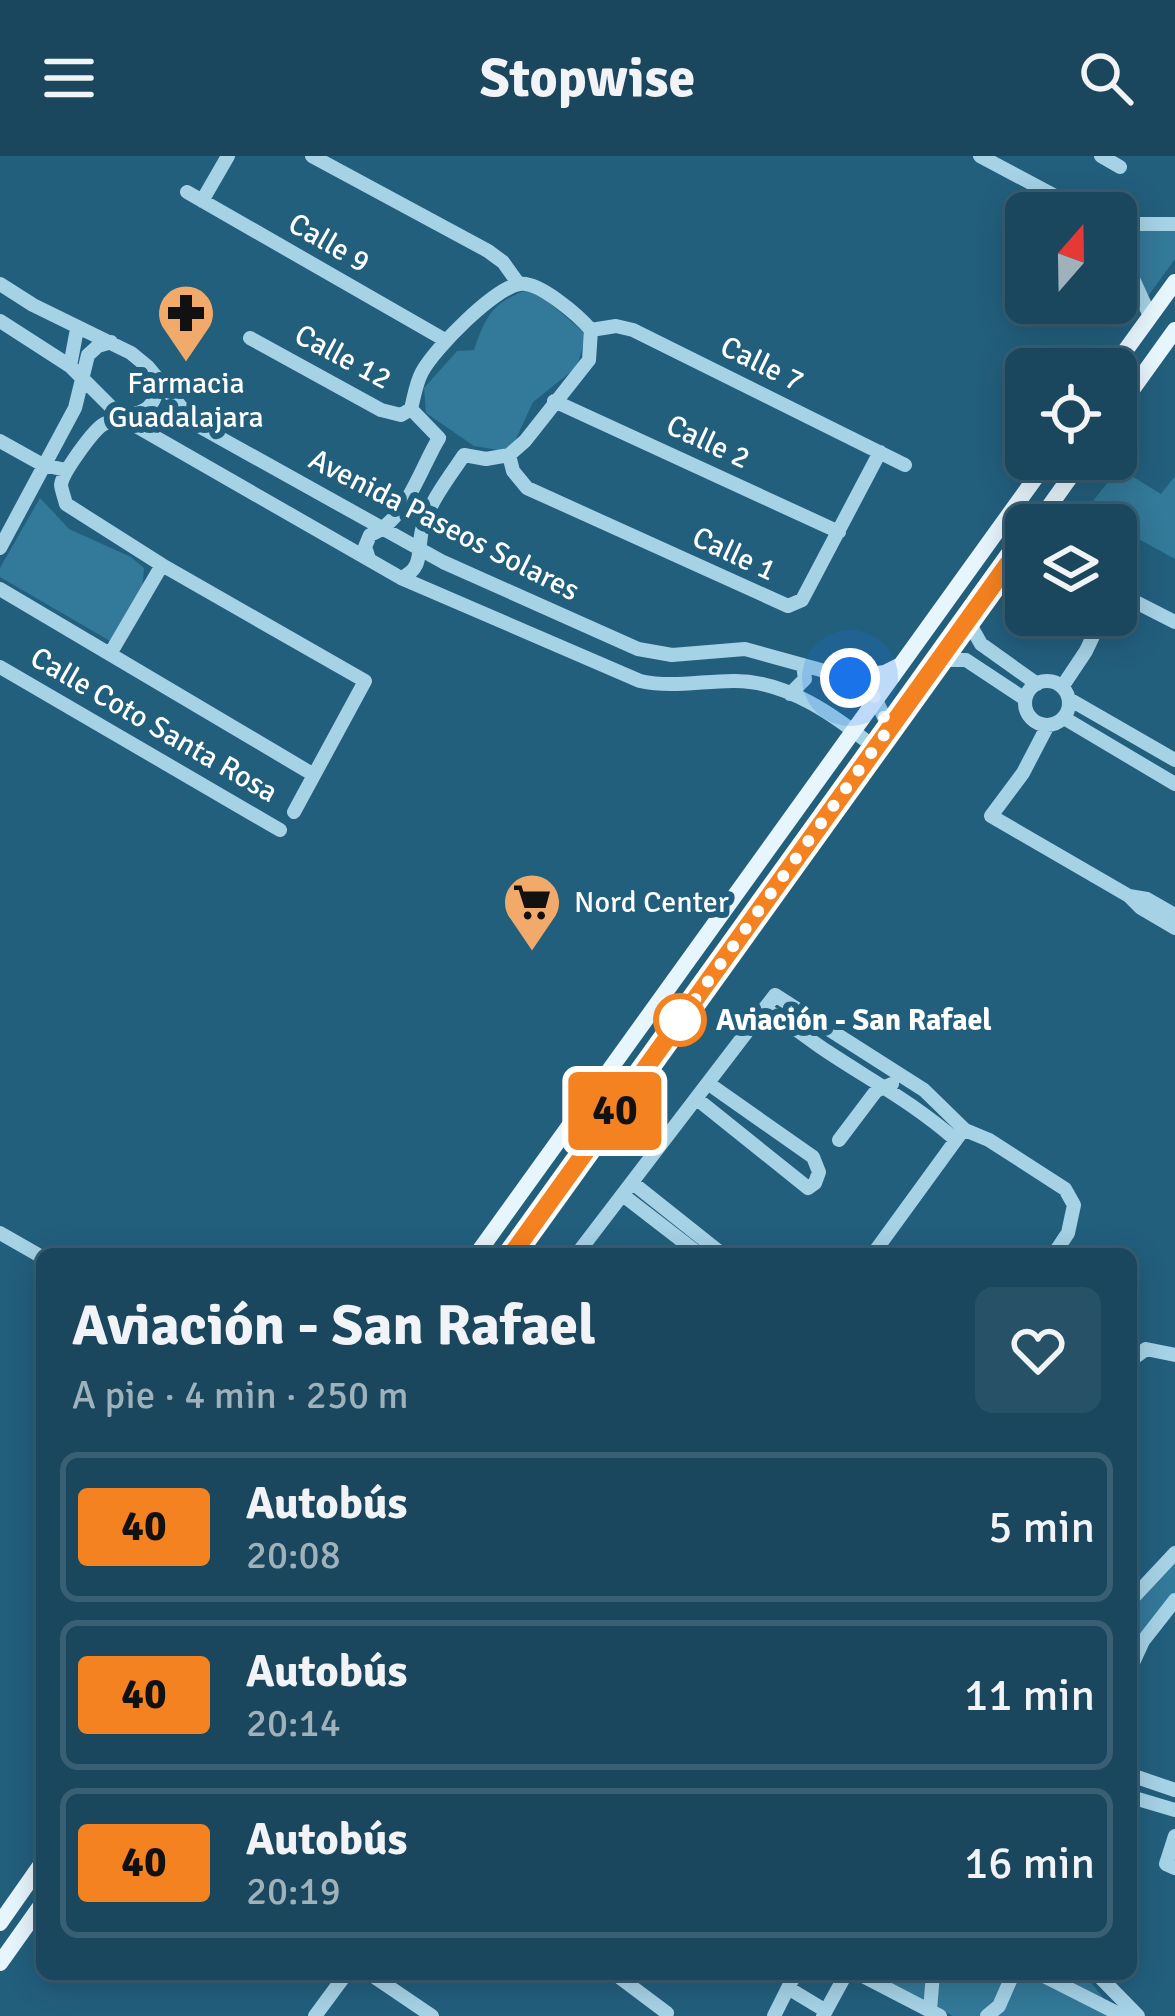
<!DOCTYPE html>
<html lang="es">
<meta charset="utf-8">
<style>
:root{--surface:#1a475e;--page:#275167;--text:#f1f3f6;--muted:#9fb2bc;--line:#385f73}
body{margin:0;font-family:Signika,sans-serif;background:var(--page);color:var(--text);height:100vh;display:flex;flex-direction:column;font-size:45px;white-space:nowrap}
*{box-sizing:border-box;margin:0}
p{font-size:39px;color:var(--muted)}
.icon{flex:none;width:66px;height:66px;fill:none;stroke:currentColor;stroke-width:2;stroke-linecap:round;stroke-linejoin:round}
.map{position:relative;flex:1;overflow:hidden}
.drawer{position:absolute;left:36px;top:1092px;width:1101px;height:732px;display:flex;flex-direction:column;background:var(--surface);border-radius:18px;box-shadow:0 6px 30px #0003,0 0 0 3px var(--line)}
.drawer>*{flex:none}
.badge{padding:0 24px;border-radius:9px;font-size:42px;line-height:78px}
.needle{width:78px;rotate:20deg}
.fabs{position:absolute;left:1005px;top:36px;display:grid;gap:24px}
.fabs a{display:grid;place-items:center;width:132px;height:132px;border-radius:18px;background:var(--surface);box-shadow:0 6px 30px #0003,0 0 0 3px var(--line);font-size:60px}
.you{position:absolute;width:60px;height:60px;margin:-30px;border:9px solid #fff;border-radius:50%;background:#1a73e8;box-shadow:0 0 0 18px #1a73e833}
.map>.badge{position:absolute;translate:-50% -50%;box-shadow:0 0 0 6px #fff}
.round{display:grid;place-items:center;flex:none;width:126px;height:126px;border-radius:18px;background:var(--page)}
.overview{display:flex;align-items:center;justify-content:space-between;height:204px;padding:0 36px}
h1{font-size:57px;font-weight:800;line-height:90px}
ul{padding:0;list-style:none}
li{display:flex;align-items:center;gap:36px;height:150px;margin:0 24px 18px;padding:0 12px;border:6px solid var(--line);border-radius:18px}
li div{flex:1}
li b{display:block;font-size:45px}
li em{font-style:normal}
li .badge{min-width:132px;font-weight:700;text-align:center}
header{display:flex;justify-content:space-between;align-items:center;height:156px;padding:0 36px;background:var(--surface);font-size:54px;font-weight:800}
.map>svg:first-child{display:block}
.green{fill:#337999}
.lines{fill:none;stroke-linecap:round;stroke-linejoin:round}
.minor{stroke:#a6d2e6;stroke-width:14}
.major{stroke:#e7f5fd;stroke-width:16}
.line-casing{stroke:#fff;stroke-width:27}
.line{stroke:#f58220;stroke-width:18}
.walk{stroke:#fff;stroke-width:12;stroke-dasharray:0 21.6}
.stop-dot{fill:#fff;stroke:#f58220;stroke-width:6}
.labels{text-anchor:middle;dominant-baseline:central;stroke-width:12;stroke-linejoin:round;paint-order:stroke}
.street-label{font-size:30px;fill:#fff;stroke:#225f7d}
.poi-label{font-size:30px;fill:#fff;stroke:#225f7d}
.stop-label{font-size:30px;font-weight:bold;fill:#fff;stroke:#225f7d;text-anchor:start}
</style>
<header><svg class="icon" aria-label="menu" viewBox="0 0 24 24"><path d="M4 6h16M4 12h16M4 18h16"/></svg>Stopwise<svg class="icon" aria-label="search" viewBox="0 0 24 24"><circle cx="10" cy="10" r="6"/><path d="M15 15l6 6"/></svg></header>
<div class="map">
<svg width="1175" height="1860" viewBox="0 0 1175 1860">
<rect width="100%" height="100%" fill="#225f7d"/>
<!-- green -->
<path class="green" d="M 1131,74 L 1175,74 L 1175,103 L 1148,140 L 1123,91 Z
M 532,132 L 586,178 L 577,211 L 533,246 L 510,296 L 474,290 L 426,257 L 424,232 L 457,195 L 474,194 C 487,156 494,146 532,132 Z
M 1119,312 L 1161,338 L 1175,320 L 1175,403 L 1086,354 Z
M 40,342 L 69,373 L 131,401 L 144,412 L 142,437 L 110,485 L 0,421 L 0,412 Z
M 1175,1407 L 1175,1437 L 1131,1505 L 1131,1450 Z
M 867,1818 L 1084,1818 L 1118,1860 L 953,1860 Z"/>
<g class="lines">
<!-- minor -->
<path class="minor" d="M 312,0 L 488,95 L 503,106 L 518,127
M 980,0 L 1087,57
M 1101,0 L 1120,11
M 187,36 L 445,184
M 202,45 L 228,0
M 1116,68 L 1175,68
M 1116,86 L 1150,160
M 0,128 L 33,149 L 131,197 L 148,211 L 195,268 L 443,406 L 638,493 L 672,499 L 745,493 L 850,522 L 872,535 L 889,572
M 0,165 L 70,210 L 122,262 L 401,422 L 640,525 C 672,532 701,525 733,525 C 786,524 836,560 875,592
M 591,174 L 616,170 L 633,174 L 905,309
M 250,182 L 381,254 L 401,259 L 411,253
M 70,210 L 77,173
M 158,225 C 155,265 132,254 104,268 C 94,273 62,317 61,329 C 61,332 65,344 66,348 L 162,409 L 365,525 L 294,656
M 554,245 L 839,376
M 0,285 L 43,309 L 66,314
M 509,299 L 513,315 L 527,332 L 788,450 L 802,444 L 880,296
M 0,392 L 75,252 L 88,199 L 98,190 L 111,186
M 369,403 L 365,391 L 370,379 C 406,365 420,313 439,282 L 411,253
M 401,422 C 424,412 417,396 422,374 C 428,348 449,321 464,299 L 486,303 L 509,299 L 525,285 L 589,204 L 591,174 C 579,160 539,125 520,128 C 495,131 434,193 422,216 C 416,227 414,241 411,253
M 0,433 L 314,619
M 1116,436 L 1175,466
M 968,465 L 981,488 L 1037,528
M 110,498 L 162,409
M 940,504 L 966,504 L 1025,543
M 0,511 L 280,674
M1025 547a22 22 0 1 1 44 0a22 22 0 1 1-44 0Z
M 1062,531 L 1086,495 L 1103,459
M 790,538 L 805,523 L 803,509
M 1069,543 L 1175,604
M 1064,562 L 1175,628
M 1048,569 L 1023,617 L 991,660 L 1129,740 L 1141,752 L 1175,772
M 1129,740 L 1147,743 L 1175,759
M 764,853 C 788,865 806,882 828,896 C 875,927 912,946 956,984
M 697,943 L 808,1032 L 815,1027 L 819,1016 L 813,1001 L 709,928
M 839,984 L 876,935 L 892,928
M 634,1028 L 722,1098
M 624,1040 L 699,1098
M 0,1077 L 42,1101
M 106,1098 L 126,1098
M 577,1098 L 775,839 L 924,934 L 965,974 L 989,984 L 1065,1033 L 1074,1049 L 1068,1077 L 1054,1098
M 873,1098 L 961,977
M 1131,1204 L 1146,1193 L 1175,1199
M 1131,1444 L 1175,1397
M 1131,1511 L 1143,1485 L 1175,1444
M 1131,1619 L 1175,1634
M 1131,1641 L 1175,1654
M 1175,1680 L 1166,1708 L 1175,1712
M 370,1818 L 432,1860
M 615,1818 L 667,1857
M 859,1818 L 940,1860
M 1040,1818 L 1123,1860
M 1097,1818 L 1138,1860
M 788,1832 L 826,1855
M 930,1854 L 933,1818
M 315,1860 L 346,1818
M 774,1860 L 795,1818
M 823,1860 L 846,1818
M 987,1860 L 999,1850 L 1013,1818"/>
<!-- major -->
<path class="major" d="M 1112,213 L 1175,126
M 1116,256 L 1175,174
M 1036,369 L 1083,303
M 850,522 L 885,517 L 901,509
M 477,1098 L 1049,303
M 512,1098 L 1026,383
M 0,1767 L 42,1707
M 0,1807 L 42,1748"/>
</g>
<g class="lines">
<defs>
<path id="line" d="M 512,1098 L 1026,383"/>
</defs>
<!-- line casing -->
<use href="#line" class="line-casing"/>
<!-- line -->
<use href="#line" class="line"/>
<!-- walk -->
<path class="walk" d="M 680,864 L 669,880 L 889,572 L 872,535 L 850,522"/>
</g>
<!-- icons -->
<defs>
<symbol id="pharmacy-pin" viewBox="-11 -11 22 30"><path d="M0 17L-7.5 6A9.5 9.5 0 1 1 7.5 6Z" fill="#f1aa69" stroke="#225f7d"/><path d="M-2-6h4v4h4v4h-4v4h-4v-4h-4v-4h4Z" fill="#111"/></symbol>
<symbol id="supermarket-pin" viewBox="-11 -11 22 30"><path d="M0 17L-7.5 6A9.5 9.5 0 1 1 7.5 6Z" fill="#f1aa69" stroke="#225f7d"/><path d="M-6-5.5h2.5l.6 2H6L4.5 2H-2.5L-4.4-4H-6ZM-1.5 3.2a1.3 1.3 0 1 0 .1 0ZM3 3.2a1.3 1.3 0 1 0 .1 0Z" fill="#111"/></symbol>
</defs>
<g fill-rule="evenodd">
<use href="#pharmacy-pin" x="153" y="124" width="66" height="90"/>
<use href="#supermarket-pin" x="499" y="713" width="66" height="90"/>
</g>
<!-- markers -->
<circle class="stop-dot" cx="680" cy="864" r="24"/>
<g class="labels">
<!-- street labels -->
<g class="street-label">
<text transform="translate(329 87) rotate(30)">Calle 9</text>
<text transform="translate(343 201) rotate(28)">Calle 12</text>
<text transform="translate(762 208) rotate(26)">Calle 7</text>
<text transform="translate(708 286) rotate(25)">Calle 2</text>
<text transform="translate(444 369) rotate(27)">Avenida Paseos Solares</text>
<text transform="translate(734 398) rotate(25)">Calle 1</text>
<text transform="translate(154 569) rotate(30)">Calle Coto Santa Rosa</text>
</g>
<!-- poi labels -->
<g class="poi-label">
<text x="186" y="227">Farmacia<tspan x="186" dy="34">Guadalajara</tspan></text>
<text x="574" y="746" text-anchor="start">Nord Center</text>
</g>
<!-- stop labels -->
<g class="stop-label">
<text x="716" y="864">Aviación - San Rafael</text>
</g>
</g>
</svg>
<div class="fabs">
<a><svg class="needle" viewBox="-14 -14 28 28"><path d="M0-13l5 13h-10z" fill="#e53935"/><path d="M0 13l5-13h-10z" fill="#9fb2bc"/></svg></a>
<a><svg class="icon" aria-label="locate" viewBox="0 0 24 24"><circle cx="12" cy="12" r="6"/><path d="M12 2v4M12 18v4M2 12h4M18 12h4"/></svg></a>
<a><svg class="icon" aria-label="layers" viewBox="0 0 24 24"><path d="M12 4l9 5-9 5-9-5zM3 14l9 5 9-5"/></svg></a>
</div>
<div class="you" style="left:850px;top:522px"></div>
<b class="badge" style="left:615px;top:955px;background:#f58220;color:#111">40</b>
<section class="drawer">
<div class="overview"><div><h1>Aviación - San Rafael</h1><p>A pie · 4 min · 250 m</p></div><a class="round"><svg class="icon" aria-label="heart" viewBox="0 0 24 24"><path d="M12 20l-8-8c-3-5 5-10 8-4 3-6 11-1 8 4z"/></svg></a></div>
<ul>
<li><span class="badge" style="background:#f58220;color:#111">40</span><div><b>Autobús</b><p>20:08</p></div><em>5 min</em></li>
<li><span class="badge" style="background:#f58220;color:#111">40</span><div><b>Autobús</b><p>20:14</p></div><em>11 min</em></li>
<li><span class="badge" style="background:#f58220;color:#111">40</span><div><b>Autobús</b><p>20:19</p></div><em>16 min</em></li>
</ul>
</section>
</div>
